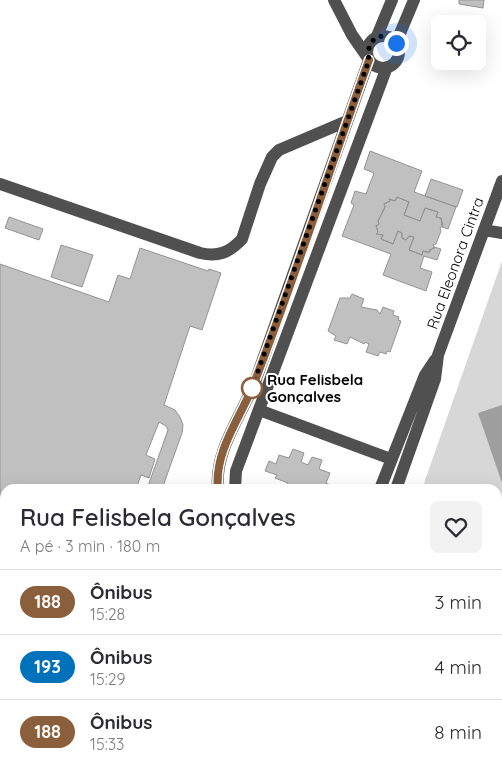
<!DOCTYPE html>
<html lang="pt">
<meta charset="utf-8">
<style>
:root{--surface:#fff;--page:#f2f2f3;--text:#2b2b33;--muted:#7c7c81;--line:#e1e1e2}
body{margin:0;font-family:Quicksand,sans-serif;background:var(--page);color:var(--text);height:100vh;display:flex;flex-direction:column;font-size:19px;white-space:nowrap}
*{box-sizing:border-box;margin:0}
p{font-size:16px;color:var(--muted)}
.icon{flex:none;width:28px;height:28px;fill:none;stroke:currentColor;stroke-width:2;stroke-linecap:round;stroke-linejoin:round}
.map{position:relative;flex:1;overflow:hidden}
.sheet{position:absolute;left:0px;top:484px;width:502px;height:291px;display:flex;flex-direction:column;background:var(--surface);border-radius:15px 15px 0 0;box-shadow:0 5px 20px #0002}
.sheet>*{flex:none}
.badge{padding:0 10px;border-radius:16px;font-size:18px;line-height:32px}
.buttons{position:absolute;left:431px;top:15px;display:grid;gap:10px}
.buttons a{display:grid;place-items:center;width:55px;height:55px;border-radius:8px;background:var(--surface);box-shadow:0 5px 20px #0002;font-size:25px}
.you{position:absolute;width:25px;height:25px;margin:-12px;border:4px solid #fff;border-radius:50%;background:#1a73e8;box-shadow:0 0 0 8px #1a73e833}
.map>.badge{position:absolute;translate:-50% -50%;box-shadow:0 0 0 2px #fff}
.round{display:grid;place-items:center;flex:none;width:52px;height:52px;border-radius:8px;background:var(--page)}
.summary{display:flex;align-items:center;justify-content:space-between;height:85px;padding:0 20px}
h1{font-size:24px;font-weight:600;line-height:38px}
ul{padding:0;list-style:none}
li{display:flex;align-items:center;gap:15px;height:65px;padding:0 20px;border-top:1px solid var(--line)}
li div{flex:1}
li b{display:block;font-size:19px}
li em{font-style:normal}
li .badge{min-width:55px;font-weight:700;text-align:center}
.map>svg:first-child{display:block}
.green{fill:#d7d7d7}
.water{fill:#9e9e9e}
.building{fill:#c0c0c0;stroke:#949494}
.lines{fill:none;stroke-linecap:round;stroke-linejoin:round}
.minor{stroke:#505050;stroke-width:12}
.line-casing{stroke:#fff;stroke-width:11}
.line{stroke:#8b5e3c;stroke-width:8}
.walk{stroke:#000;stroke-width:5;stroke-dasharray:0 9}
.stop-dot{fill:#fff;stroke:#8b5e3c;stroke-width:2.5}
.labels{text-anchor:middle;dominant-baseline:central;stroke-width:4;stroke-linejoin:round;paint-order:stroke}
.street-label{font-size:15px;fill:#000;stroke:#fff}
.stop-label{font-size:15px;font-weight:bold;fill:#000;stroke:#fff;text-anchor:start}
</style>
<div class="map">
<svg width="502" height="774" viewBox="0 0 502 774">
<rect width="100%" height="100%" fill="#fff"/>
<!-- green -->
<path class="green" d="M 502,261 L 502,615 L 498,616 L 498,489 L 422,489 Z
M 244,770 L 269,770 L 270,774 L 245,774 Z"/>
<!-- water -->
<path class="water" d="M 502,405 L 502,483 L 478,413 Z"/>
<!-- building -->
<path class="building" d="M 459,0 L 484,0 L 483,8 L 459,4 Z
M 370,151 L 422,171 L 414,192 L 456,207 L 448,229 L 442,227 L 441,218 L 436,217 L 438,212 L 425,208 L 420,221 L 404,215 L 409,202 L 397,197 L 395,201 L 389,199 L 390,201 L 384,204 L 385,207 L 378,221 L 379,224 L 376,226 L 378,232 L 376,234 L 383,235 L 381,239 L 393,244 L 398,231 L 402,233 L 402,238 L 406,240 L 409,236 L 414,237 L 409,250 L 422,255 L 423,251 L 428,253 L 434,247 L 441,249 L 437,260 L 424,256 L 420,268 L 432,272 L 426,291 L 383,275 L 391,254 L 342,236 L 354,205 L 351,203 L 355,191 L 366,194 L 374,173 L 364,169 Z
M 431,179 L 463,190 L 457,207 L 425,196 Z
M 397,197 L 409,202 L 404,215 L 420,221 L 425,208 L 438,212 L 436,217 L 441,218 L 443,226 L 440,228 L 441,231 L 436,244 L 433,245 L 435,248 L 429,250 L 430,252 L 423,251 L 422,255 L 409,250 L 414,237 L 409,236 L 406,240 L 402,238 L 402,233 L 398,231 L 393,244 L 381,239 L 383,235 L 376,234 L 378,232 L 376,226 L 379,224 L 378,221 L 385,207 L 384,204 L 390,201 L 389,199 L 395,201 Z
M 9,217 L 43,229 L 39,240 L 5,228 Z
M 61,245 L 93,255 L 82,287 L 51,277 Z
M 140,248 L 208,271 L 209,269 L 221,273 L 202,330 L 190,326 L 164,405 L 175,410 L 180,417 L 183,425 L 182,433 L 162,489 L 147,489 L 168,430 L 166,426 L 159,422 L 146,455 L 155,459 L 149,478 L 141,475 L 136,489 L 5,489 L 5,770 L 169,770 L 164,774 L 0,774 L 0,264 L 109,302 L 118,275 L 130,279 Z
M 352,294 L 364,299 L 361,307 L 377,310 L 380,314 L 383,307 L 394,311 L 393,315 L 399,317 L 398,320 L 401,321 L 390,352 L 387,351 L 386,354 L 380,352 L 378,356 L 366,352 L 369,344 L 365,342 L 364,344 L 350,337 L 347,344 L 334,340 L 336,336 L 328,331 L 340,298 L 350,298 Z
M 293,449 L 304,453 L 301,462 L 308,465 L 312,457 L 322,460 L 319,469 L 330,473 L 326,483 L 333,486 L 332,489 L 298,489 L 287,485 L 288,483 L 275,478 L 277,475 L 265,471 L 269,461 L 276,464 L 279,455 L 289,458 Z"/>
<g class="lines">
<!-- minor -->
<path class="minor" d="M 334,0 L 352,35 L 368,58
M 377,36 L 392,0
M367 52a16 16 0 1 1 32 0a16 16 0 1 1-32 0Z
M 396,43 L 414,0
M 0,184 L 200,253 C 218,257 229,253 242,239 L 260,184 L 272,157 L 279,150 L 347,121
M 484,230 L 502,233
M 259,410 L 391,459
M 218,489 C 214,450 243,414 256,379 C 294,273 331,166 369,60
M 235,489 L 236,471 L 387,67
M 380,489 L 425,375 L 435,360
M 396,489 L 435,379 L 438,355 L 502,181
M 498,634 L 502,632
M 498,649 L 502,648
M 498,694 L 502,694
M 225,770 L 226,774
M 283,770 L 284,774
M 304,770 L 305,774
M 370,774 L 373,770"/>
</g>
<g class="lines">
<defs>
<path id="line" d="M 218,489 C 214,452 240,418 253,386 C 295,278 330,168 369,60"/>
</defs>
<!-- line casing -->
<use href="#line" class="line-casing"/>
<!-- line -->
<use href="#line" class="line"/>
<!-- walk -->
<path class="walk" d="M 252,388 L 369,60 C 365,40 381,28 396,43"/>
</g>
<!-- markers -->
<circle class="stop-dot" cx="252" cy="388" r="10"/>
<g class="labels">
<!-- street labels -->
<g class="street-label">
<text transform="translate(455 263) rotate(-70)">Rua Eleonora Cintra</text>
</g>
<!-- stop labels -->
<g class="stop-label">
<text x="267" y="379">Rua Felisbela<tspan x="267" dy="17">Gonçalves</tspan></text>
</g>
</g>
</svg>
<div class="buttons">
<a><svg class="icon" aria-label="locate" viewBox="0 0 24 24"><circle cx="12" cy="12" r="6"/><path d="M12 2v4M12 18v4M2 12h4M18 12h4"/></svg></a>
</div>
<div class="you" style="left:396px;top:43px"></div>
<section class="sheet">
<div class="summary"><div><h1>Rua Felisbela Gonçalves</h1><p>A pé · 3 min · 180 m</p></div><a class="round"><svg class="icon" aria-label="heart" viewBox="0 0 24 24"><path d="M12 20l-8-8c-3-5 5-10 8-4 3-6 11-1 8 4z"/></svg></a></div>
<ul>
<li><span class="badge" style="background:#8b5e3c;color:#fff">188</span><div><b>Ônibus</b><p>15:28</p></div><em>3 min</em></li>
<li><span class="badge" style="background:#0072bc;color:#fff">193</span><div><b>Ônibus</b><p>15:29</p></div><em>4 min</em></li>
<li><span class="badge" style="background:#8b5e3c;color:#fff">188</span><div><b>Ônibus</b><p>15:33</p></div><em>8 min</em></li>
</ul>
</section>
</div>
